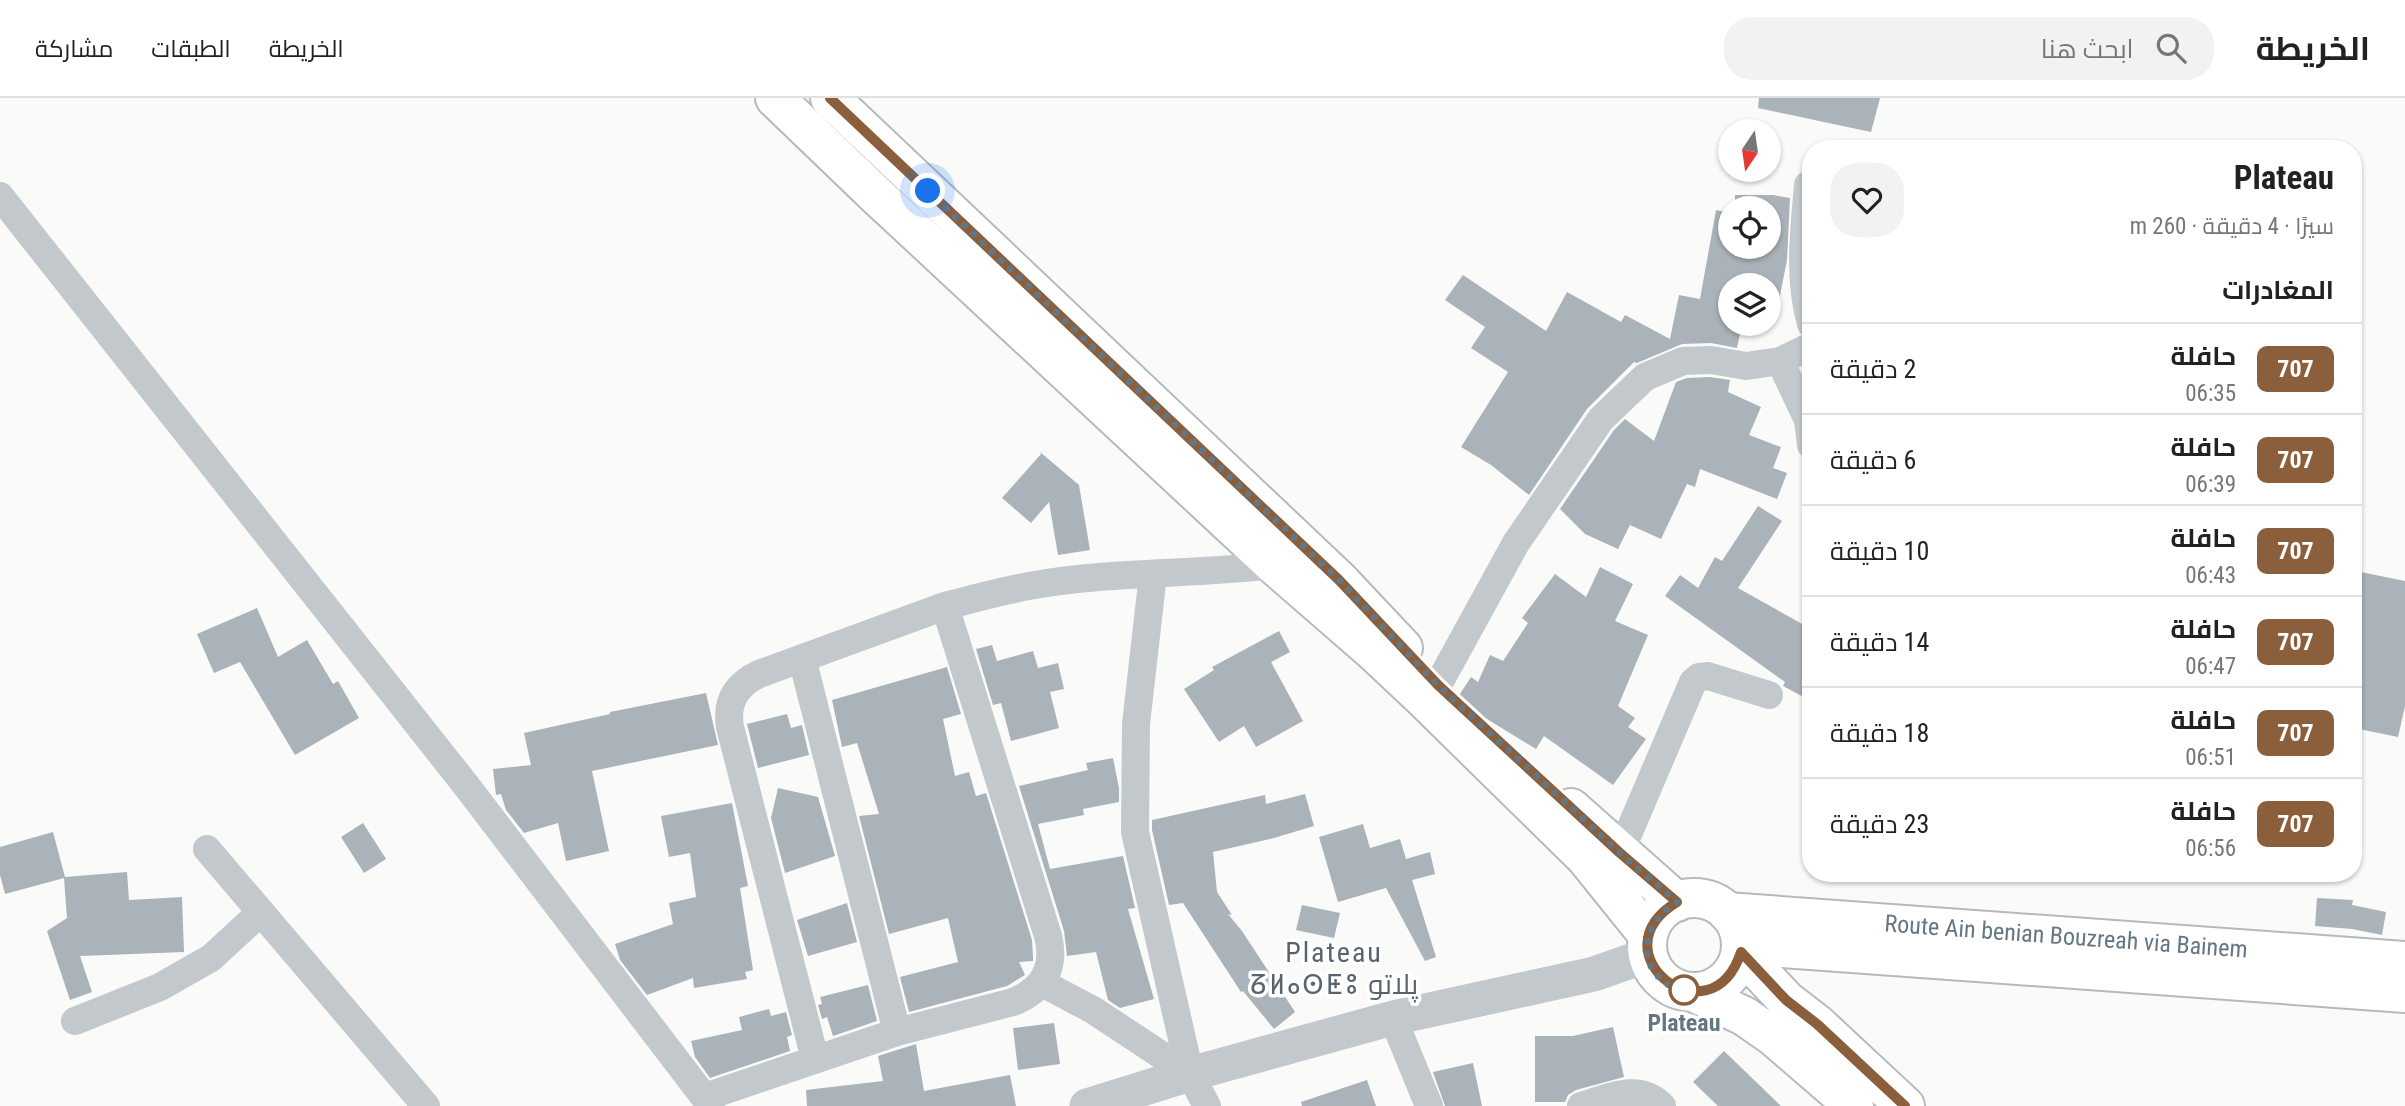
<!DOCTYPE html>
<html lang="ar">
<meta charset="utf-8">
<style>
:root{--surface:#fff;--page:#f2f2f2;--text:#222;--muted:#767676;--line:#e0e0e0}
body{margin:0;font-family:"Roboto Condensed",Cairo,"Noto Sans Tifinagh",sans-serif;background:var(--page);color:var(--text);direction:rtl;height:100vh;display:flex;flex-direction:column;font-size:26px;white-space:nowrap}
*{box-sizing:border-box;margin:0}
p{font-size:23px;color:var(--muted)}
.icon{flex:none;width:38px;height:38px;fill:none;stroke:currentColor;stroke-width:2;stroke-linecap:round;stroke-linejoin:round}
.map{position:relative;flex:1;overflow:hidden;direction:ltr}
.details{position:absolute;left:1802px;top:42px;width:560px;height:742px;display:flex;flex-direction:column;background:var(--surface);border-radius:28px;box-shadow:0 2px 5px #0004;direction:rtl}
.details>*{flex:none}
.badge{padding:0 14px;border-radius:10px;font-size:24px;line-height:46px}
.needle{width:46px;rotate:193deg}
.tools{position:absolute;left:1718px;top:21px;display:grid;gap:14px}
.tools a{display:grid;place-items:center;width:63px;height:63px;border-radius:50%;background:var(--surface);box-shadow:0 2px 5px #0004;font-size:35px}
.you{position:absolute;width:35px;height:35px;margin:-18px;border:5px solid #fff;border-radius:50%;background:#1a73e8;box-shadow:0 0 0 10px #1a73e833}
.map>.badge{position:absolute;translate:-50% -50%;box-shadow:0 0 0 4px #fff}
h2{padding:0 28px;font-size:26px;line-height:63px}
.round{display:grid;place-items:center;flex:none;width:74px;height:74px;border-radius:28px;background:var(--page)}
.summary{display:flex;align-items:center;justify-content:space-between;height:119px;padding:0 28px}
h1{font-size:33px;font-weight:700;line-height:52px}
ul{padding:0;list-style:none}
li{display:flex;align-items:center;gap:21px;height:91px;padding:0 28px;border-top:2px solid var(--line)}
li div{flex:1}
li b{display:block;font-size:26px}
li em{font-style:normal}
li .badge{min-width:77px;font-weight:700;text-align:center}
header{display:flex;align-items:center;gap:42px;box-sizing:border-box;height:98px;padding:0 35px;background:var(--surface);border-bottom:2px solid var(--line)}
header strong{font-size:33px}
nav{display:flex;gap:38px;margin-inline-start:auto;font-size:24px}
.search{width:490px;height:63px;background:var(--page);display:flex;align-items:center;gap:18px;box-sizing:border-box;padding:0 24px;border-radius:28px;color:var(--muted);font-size:26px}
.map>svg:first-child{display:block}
.building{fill:#aab3b9}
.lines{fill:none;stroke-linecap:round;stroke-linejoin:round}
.secondary-casing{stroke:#b3babf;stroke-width:42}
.primary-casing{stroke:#b5babe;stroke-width:42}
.minor{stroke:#c3c8cc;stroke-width:28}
.tertiary{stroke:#c3c8cc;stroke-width:35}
.secondary{stroke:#fff;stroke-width:38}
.primary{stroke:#fff;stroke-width:38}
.line-casing{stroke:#fff;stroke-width:16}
.line{stroke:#8b5e3c;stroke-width:10}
.walk{stroke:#657683;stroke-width:7;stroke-dasharray:0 12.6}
.stop-dot{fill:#fff;stroke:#8b5e3c;stroke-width:3.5}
.labels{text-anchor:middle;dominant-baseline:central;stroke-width:7;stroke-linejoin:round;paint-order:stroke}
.street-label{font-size:24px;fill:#657683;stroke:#fff}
.stop-label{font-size:24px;font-weight:bold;fill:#657683;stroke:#fff}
.quarter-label{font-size:28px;letter-spacing:2px;fill:#57646e;stroke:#fff}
</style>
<header>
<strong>الخريطة</strong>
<div class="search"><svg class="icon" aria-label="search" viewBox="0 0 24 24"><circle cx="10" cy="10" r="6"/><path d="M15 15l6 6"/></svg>ابحث هنا</div>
<nav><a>الخريطة</a><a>الطبقات</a><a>مشاركة</a></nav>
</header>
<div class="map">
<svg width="2405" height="1008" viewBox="0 0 2405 1008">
<rect width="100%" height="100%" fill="#fafaf8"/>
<!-- building -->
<path class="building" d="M 1759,0 L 1880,0 L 1871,34 L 1758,10 Z
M 1735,97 L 1773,97 L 1790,100 L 1787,162 L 1776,218 L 1769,216 L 1769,187 L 1731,187 L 1731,226 L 1742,226 L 1737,250 L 1711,245 L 1682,246 L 1637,265 L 1634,264 L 1587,311 L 1529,397 L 1491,367 L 1461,349 L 1508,274 L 1471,250 L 1485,229 L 1445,202 L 1463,177 L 1546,233 L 1567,194 L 1621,224 L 1625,217 L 1670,241 L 1679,197 L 1700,201 L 1716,112 L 1731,115 L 1731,149 L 1769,149 L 1769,110 L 1735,110 Z
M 1710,279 L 1730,282 L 1728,294 L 1761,309 L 1749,337 L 1781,349 L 1773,370 L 1787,375 L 1777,401 L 1700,371 L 1695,389 L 1687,386 L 1661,441 L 1630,427 L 1618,451 L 1585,436 L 1560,411 L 1614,332 L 1625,321 L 1654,343 L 1676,284 L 1687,280 Z
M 1040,354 L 1079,387 L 1090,452 L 1058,457 L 1049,404 L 1031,425 L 1002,400 L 1041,356 Z
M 1758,408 L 1782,423 L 1738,490 L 1811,531 L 1811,603 L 1783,588 L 1785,584 L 1665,498 L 1680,477 L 1698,490 L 1715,459 L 1722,463 Z
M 1600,469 L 1633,486 L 1615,523 L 1648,537 L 1618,608 L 1635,620 L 1628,629 L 1646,641 L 1613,687 L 1544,638 L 1536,651 L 1456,602 L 1471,579 L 1478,584 L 1490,557 L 1503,563 L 1528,525 L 1522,520 L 1555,476 L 1586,499 Z
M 2356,473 L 2405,483 L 2405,608 L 2398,639 L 2354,630 L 2354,486 Z
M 257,510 L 278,559 L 307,542 L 333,586 L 338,583 L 359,620 L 295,657 L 240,564 L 214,575 L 197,536 Z
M 1279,533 L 1290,554 L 1271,564 L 1303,623 L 1256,649 L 1244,628 L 1219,644 L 1184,591 L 1214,572 L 1212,569 Z
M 992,547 L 997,563 L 1033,553 L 1038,570 L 1058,565 L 1064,591 L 1050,594 L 1059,630 L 1011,643 L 1001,605 L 993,607 L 976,551 Z
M 947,569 L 961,616 L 943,621 L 955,678 L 969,674 L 976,698 L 986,695 L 1032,842 L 1033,859 L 1033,863 L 1019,864 L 1025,877 L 1007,888 L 909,914 L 900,879 L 958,864 L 948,820 L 889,836 L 859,718 L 879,716 L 857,645 L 842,649 L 832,602 Z
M 706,595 L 718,647 L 592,673 L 609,753 L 566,763 L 558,725 L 524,735 L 506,712 L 501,696 L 496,697 L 493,671 L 531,667 L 524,635 L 610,616 L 610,614 Z
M 787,616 L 791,630 L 802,627 L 809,657 L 758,670 L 747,626 Z
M 1113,660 L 1119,690 L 1119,704 L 1083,711 L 1084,717 L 1038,726 L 1050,771 L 1123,758 L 1135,810 L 1128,811 L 1154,901 L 1120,910 L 1108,902 L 1096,854 L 1067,858 L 1064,833 L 1019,688 L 1088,672 L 1086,665 Z
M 778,690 L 818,699 L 835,758 L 785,775 L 771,720 Z
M 1305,696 L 1314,728 L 1274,740 L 1213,754 L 1217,794 L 1232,817 L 1228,816 L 1242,833 L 1295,914 L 1274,931 L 1243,893 L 1241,894 L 1183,805 L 1169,807 L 1152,732 L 1152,722 L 1265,697 L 1266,706 Z
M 732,705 L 748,788 L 740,790 L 753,872 L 745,874 L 747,881 L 694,890 L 693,880 L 647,897 L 620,862 L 615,846 L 673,826 L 669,805 L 696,799 L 690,755 L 669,759 L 661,718 Z
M 363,725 L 386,761 L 364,775 L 341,739 Z
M 1363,726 L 1370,750 L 1400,741 L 1406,761 L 1430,754 L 1435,776 L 1412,782 L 1436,859 L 1425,863 L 1386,790 L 1338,804 L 1319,739 Z
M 53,734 L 65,779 L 127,774 L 129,802 L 182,799 L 184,854 L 80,858 L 92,894 L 70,902 L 47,833 L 67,820 L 64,780 L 5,796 L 0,777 L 0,749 Z
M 2317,800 L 2353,802 L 2352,807 L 2386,814 L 2382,837 L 2352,831 L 2315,828 Z
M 847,805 L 857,844 L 808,858 L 797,822 Z
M 1302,807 L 1340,815 L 1334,840 L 1296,832 Z
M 868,887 L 877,923 L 833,938 L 827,919 L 822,921 L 818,907 L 822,906 L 820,899 Z
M 769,911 L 771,918 L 786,914 L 792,937 L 787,939 L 790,953 L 710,980 L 695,959 L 691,943 L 742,932 L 739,919 Z
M 1054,925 L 1060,966 L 1018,972 L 1013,930 Z
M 1613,929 L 1624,979 L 1576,992 L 1568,997 L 1565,1004 L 1535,1004 L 1535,938 L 1573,938 Z
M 916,946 L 924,993 L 1010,977 L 1016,1008 L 807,1008 L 806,992 L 883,983 L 878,958 Z
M 1724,953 L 1781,1008 L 1718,1008 L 1693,984 Z
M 1473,965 L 1482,1008 L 1445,1008 L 1433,974 Z
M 1367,982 L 1376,1008 L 1302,1008 L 1301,1004 Z"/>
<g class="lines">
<defs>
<g id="secondary">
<path id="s1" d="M 1727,814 L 2405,863"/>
<path d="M 1741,847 L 2405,895"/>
</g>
<path id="primary" d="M 775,0 L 875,96 L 1274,467 L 1374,554 L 1424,601 L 1586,760 L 1648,837
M 830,0 L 1339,482 L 1403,550
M 1571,710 L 1677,804
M1647 847a47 47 0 1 1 94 0a47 47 0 1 1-94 0Z
M 1741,854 L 1786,902 L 1817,926 L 1905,1008
M 1693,894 L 1744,918 L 1773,938 L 1854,1008"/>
</defs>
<!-- secondary casing -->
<use href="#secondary" class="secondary-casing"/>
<!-- primary casing -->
<use href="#primary" class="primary-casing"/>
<!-- minor -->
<path class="minor" d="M 1808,87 C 1804,135 1798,179 1811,226
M 0,98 L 465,686 L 711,1008
M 1780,263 L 1808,322 L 1811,347
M 1153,476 L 1136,626 L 1135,734 L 1190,976 L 1207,1008
M 802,560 L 897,934
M 1438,587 L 1516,445 L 1601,321 L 1645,279 L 1683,263 L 1711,262 L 1746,268 L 1780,263 L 1811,248
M 207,751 L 426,1008
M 1620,755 L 1693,584 L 1699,579 L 1708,578 L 1769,597
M 1042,885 L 1093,912 L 1190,976
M 1393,920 L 1429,1008
M 75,923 L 160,889 L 211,860 L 261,814
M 815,961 L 730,629 C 726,604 736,587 759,576 L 945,508
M 705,999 L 897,934 L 1013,904 C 1043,892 1056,870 1048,838 L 945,508 C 973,501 1001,493 1029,488 C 1109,473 1193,477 1274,467
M 1581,1008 C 1609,1000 1638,984 1662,1008"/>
<!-- tertiary -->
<path class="tertiary" d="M 1087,1008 L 1190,976 L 1393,920 L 1594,876 L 1648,857"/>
<!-- secondary -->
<use href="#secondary" class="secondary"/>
<!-- primary -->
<use href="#primary" class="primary"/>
</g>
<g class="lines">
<defs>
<path id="line" d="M 830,0 L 1339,482 L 1438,587 L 1620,755 L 1677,804 C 1593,855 1711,946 1741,854 L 1786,902 L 1817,926 L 1905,1008"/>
</defs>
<!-- line casing -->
<use href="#line" class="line-casing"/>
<!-- line -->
<use href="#line" class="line"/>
<!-- walk -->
<path class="walk" d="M 928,93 L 1339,482 L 1438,587 L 1620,755 L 1677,804 C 1644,824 1633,866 1671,888 C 1677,892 1686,893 1693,894 L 1684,892"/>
</g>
<!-- markers -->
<circle class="stop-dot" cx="1684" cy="892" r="14"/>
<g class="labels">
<!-- street labels -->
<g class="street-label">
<text stroke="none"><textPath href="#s1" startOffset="340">Route Ain benian Bouzreah via Bainem</textPath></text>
</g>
<!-- stop labels -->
<g class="stop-label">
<text x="1684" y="925">Plateau</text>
</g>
<!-- quarter labels -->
<g class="quarter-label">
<text x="1334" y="854">Plateau<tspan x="1334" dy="32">ⵒⵍⴰⵙⵟⵓ پلاتو</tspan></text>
</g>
</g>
</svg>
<div class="tools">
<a><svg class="needle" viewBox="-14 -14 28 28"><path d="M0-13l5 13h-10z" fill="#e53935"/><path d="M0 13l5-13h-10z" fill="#767676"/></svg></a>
<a><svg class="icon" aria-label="locate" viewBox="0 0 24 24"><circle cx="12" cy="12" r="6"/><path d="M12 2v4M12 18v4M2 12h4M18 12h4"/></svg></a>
<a><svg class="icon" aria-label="layers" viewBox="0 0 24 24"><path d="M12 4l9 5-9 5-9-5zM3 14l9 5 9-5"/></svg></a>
</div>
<div class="you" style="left:928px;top:93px"></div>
<section class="details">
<div class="summary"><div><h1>Plateau</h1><p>سيرًا · 4 دقيقة · 260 m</p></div><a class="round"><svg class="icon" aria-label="heart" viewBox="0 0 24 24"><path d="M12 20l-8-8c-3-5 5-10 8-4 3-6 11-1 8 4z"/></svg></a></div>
<h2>المغادرات</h2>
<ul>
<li><span class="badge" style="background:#8b5e3c;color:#fff">707</span><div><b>حافلة</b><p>06:35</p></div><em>2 دقيقة</em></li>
<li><span class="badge" style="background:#8b5e3c;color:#fff">707</span><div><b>حافلة</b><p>06:39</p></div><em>6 دقيقة</em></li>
<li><span class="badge" style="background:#8b5e3c;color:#fff">707</span><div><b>حافلة</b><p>06:43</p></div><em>10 دقيقة</em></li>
<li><span class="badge" style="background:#8b5e3c;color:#fff">707</span><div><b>حافلة</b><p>06:47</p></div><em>14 دقيقة</em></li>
<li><span class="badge" style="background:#8b5e3c;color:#fff">707</span><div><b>حافلة</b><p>06:51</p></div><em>18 دقيقة</em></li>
<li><span class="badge" style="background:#8b5e3c;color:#fff">707</span><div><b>حافلة</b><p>06:56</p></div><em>23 دقيقة</em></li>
</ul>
</section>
</div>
